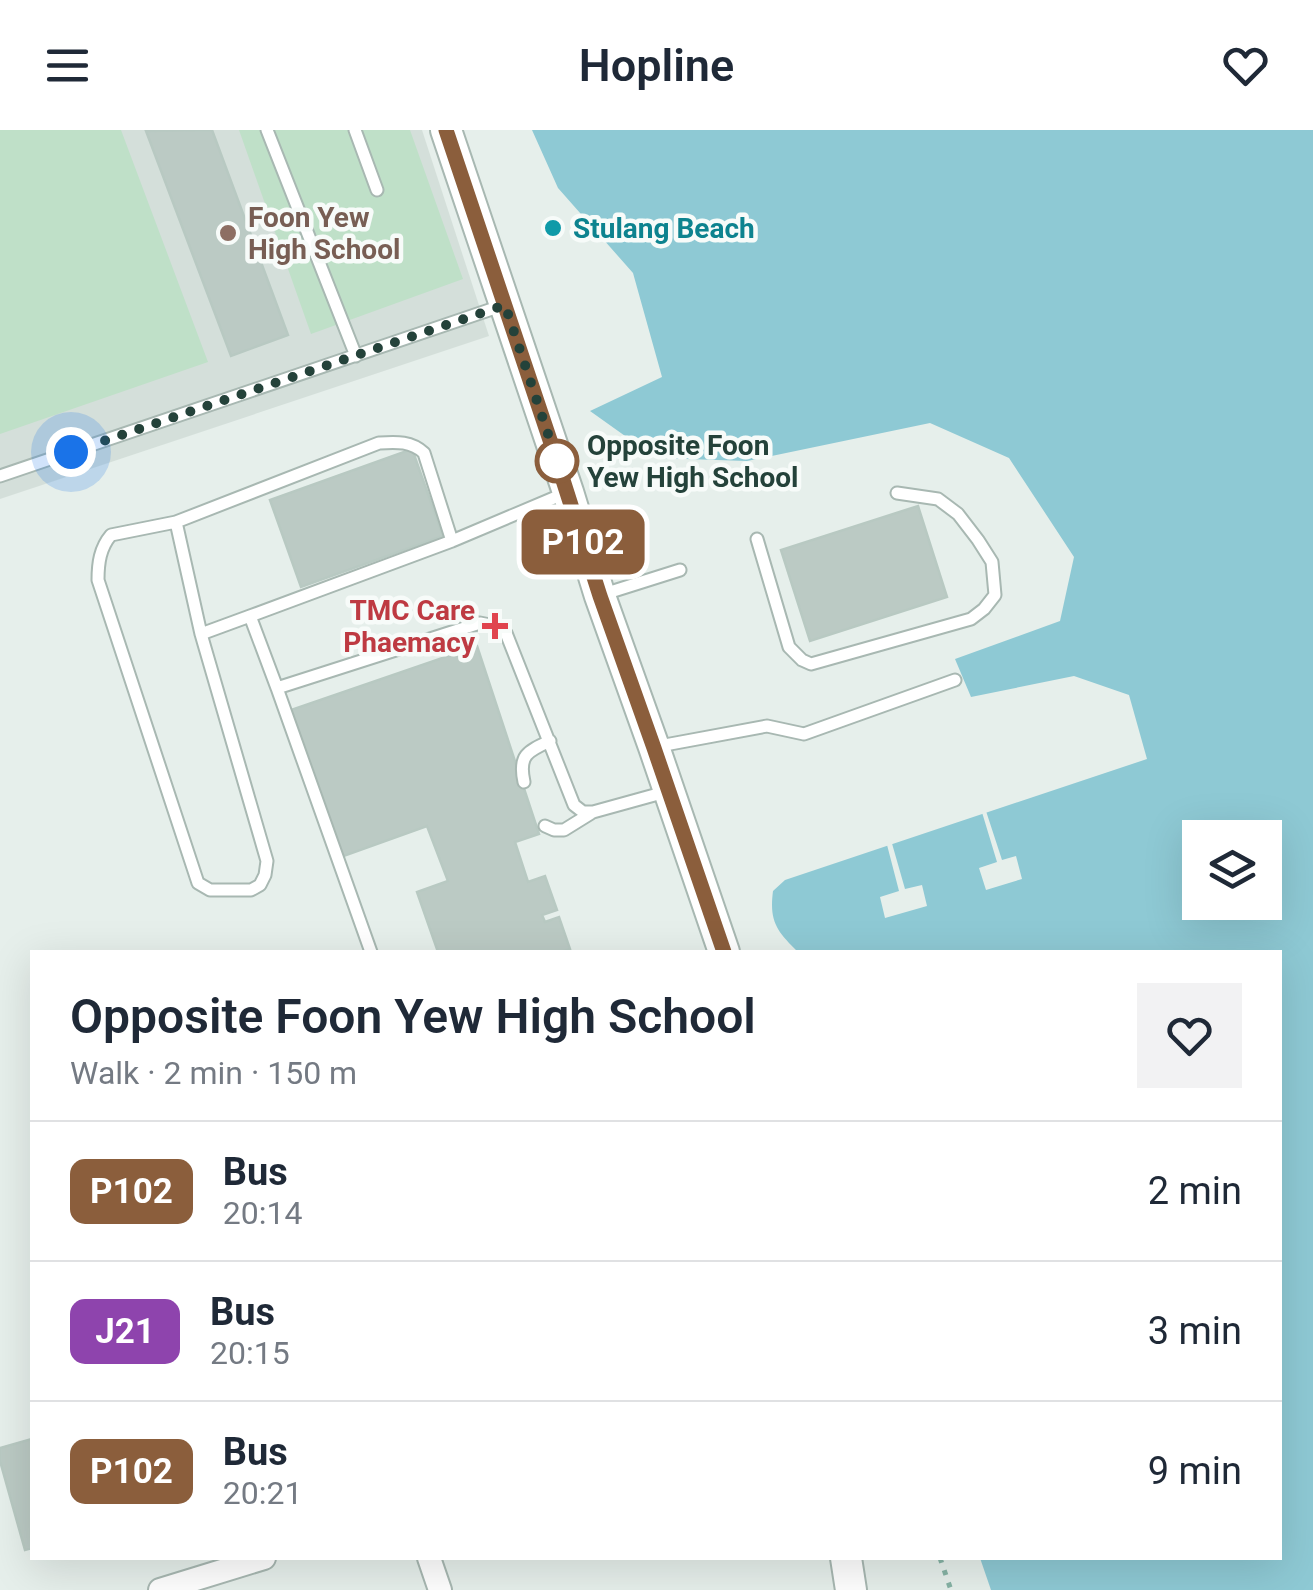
<!DOCTYPE html>
<meta charset="utf-8">
<style>
:root{--surface:#fff;--page:#f2f2f3;--text:#1f2937;--muted:#747a83;--line:#e0e1e3}
body{margin:0;font-family:Roboto,sans-serif;background:var(--page);color:var(--text);height:100vh;display:flex;flex-direction:column;font-size:38px;white-space:nowrap}
*{box-sizing:border-box;margin:0}
p{font-size:32px;color:var(--muted)}
.icon{flex:none;width:55px;height:55px;fill:none;stroke:currentColor;stroke-width:2;stroke-linecap:round;stroke-linejoin:round}
.map{position:relative;flex:1;overflow:hidden}
.details{position:absolute;left:30px;top:820px;width:1252px;height:610px;display:flex;flex-direction:column;background:var(--surface);border-radius:0px;box-shadow:0 10px 40px #0002}
.details>*{flex:none}
.badge{padding:0 20px;border-radius:15px;font-size:35px;line-height:65px}
.controls{position:absolute;left:1182px;top:690px;display:grid;gap:20px}
.controls a{display:grid;place-items:center;width:100px;height:100px;border-radius:0px;background:var(--surface);box-shadow:0 10px 40px #0002;font-size:50px}
.you{position:absolute;width:50px;height:50px;margin:-25px;border:8px solid #fff;border-radius:50%;background:#1a73e8;box-shadow:0 0 0 15px #1a73e833}
.map>.badge{position:absolute;translate:-50% -50%;box-shadow:0 0 0 5px #fff}
.round{display:grid;place-items:center;flex:none;width:105px;height:105px;border-radius:0px;background:var(--page)}
.summary{display:flex;align-items:center;justify-content:space-between;height:170px;padding:0 40px}
h1{font-size:48px;font-weight:600;line-height:75px}
ul{padding:0;list-style:none}
li{display:flex;align-items:center;gap:30px;height:140px;padding:0 40px;border-top:2px solid var(--line)}
li div{flex:1}
li b{display:block;font-size:38px}
li em{font-style:normal}
li .badge{min-width:110px;font-weight:700;text-align:center}
header{display:flex;justify-content:space-between;align-items:center;height:130px;padding:0 40px;background:var(--surface);font-size:45px;font-weight:600}
.map>svg:first-child{display:block}
.built{fill:#d4dfda}
.green{fill:#bfe0c8}
.water{fill:#8ec9d4;fill-rule:evenodd}
.pier{fill:#e6efeb}
.building{fill:#bbcac4;stroke:#b8c9c2;stroke-width:2.5}
.lines{fill:none;stroke-linecap:round;stroke-linejoin:round}
.service-casing{stroke:#a8b8b2;stroke-width:15}
.minor-casing{stroke:#a8b8b2;stroke-width:26}
.tertiary-casing{stroke:#a8b8b2;stroke-width:34}
.path{stroke:#86b3a5;stroke-width:5;stroke-dasharray:5 8;stroke-linecap:butt}
.service{stroke:#fff;stroke-width:11}
.minor{stroke:#fff;stroke-width:22}
.tertiary{stroke:#fff;stroke-width:30}
.line-casing{stroke:#fff;stroke-width:22}
.line{stroke:#8b5e3c;stroke-width:15}
.walk{stroke:#24423a;stroke-width:10;stroke-dasharray:0 18}
.culture-dot{fill:#0f9aa8;stroke:#f7fbf9;stroke-width:4}
.education-dot{fill:#8d6e63;stroke:#f7fbf9;stroke-width:4}
.stop-dot{fill:#fff;stroke:#8b5e3c;stroke-width:5}
.health-dot{fill:#e0444e;stroke:#f7fbf9;stroke-width:4}
.labels{text-anchor:middle;dominant-baseline:central;stroke-width:9;stroke-linejoin:round;paint-order:stroke}
.education-label{font-size:28px;font-weight:bold;fill:#785e54;stroke:#f7fbf9;text-anchor:start}
.culture-label{font-size:28px;font-weight:bold;fill:#0d838f;stroke:#f7fbf9;text-anchor:start}
.stop-label{font-size:28px;font-weight:bold;fill:#24423a;stroke:#f7fbf9;text-anchor:start}
.health-label{font-size:28px;font-weight:bold;fill:#be3a42;stroke:#f7fbf9;text-anchor:end}
</style>
<header><svg class="icon" aria-label="menu" viewBox="0 0 24 24"><path d="M4 6h16M4 12h16M4 18h16"/></svg>Hopline<svg class="icon" aria-label="heart" viewBox="0 0 24 24"><path d="M12 20l-8-8c-3-5 5-10 8-4 3-6 11-1 8 4z"/></svg></header>
<div class="map">
<svg width="1313" height="1460" viewBox="0 0 1313 1460">
<rect width="100%" height="100%" fill="#e6efeb"/>
<!-- built -->
<path class="built" d="M 0,0 L 422,0 L 489,206 L 0,369 Z"/>
<!-- green -->
<path class="green" d="M 0,0 L 121,0 L 208,232 L 0,304 Z
M 239,0 L 410,0 L 463,149 L 311,204 Z"/>
<!-- water -->
<path class="water" d="M 532,0 L 1313,0 L 1313,1460 L 991,1460 L 980,1428 L 1280,1428 L 1280,822 L 798,822 C 777,801 769,792 773,761 L 785,750 L 1147,629 L 1129,565 L 1074,546 L 971,567 L 955,529 L 1060,491 L 1074,427 L 1009,328 L 930,293 L 747,331 L 656,328 L 590,281 L 662,247 L 633,143 L 558,58 ZM 1200,708 L 1265,708 L 1265,772 L 1200,772 Z"/>
<!-- pier -->
<path class="pier" d="M 985,678 L 1002,730 L 1016,726 L 1022,749 L 986,760 L 979,738 L 997,732 L 981,679 Z
M 891,710 L 905,759 L 922,755 L 927,776 L 885,788 L 880,767 L 899,761 L 886,711 Z"/>
<!-- building -->
<path class="building" d="M 212,0 L 288,205 L 231,226 L 146,1 Z
M 412,319 L 443,406 L 301,457 L 270,370 Z
M 918,376 L 947,467 L 810,511 L 781,420 Z
M 477,516 L 539,704 L 515,712 L 528,752 L 545,746 L 557,780 L 542,785 L 545,792 L 559,787 L 570,819 L 562,822 L 438,822 L 417,762 L 448,751 L 427,696 L 341,727 L 291,580 Z
M 32,1309 L 32,1418 L 25,1420 L 0,1331 L 0,1318 Z"/>
<g class="lines">
<defs>
<path id="service" d="M 267,0 L 356,226
M 355,0 L 377,60
M 0,346 L 501,176
M 176,392 L 201,504 L 267,731 L 265,745 L 260,755 L 251,760 L 210,760 L 198,753 L 98,450 C 98,433 100,418 111,405 L 176,392 L 379,313 C 397,312 411,311 424,323 L 452,411
M 757,409 L 789,517 L 802,530 L 811,534 L 971,489 L 984,479 L 995,465 L 992,432 L 978,410 L 958,384 L 938,369 L 897,363
M 604,464 L 680,440
M 201,504 L 250,486
M 277,558 L 250,486 L 452,411 L 568,362
M 654,617 L 767,596 L 804,604 L 955,550
M 524,652 C 518,625 528,621 550,611
M 545,696 L 554,700 L 564,700 L 593,682 L 669,661
M 371,822 L 277,558 L 480,493 L 495,496 L 506,503 L 574,675 L 583,682 L 593,682"/>
<path id="minor" d="M 429,1428 L 440,1460
M 160,1460 L 264,1428"/>
<path id="tertiary" d="M 446,0 L 568,362 L 600,466 L 654,617 L 724,822
M 846,1428 L 851,1460"/>
</defs>
<!-- service casing -->
<use href="#service" class="service-casing"/>
<!-- minor casing -->
<use href="#minor" class="minor-casing"/>
<!-- tertiary casing -->
<use href="#tertiary" class="tertiary-casing"/>
<!-- path -->
<path class="path" d="M 940,1428 L 951,1460"/>
<!-- service -->
<use href="#service" class="service"/>
<!-- minor -->
<use href="#minor" class="minor"/>
<!-- tertiary -->
<use href="#tertiary" class="tertiary"/>
</g>
<g class="lines">
<defs>
<path id="line" d="M 446,0 L 555,325 L 600,466 L 654,618 L 724,822"/>
</defs>
<!-- line casing -->
<use href="#line" class="line-casing"/>
<!-- line -->
<use href="#line" class="line"/>
<!-- walk -->
<path class="walk" d="M 71,322 L 505,175 L 557,331"/>
</g>
<!-- markers -->
<circle class="culture-dot" cx="553" cy="98" r="10"/>
<circle class="education-dot" cx="228" cy="103" r="10"/>
<circle class="stop-dot" cx="557" cy="331" r="20"/>
<path class="health-dot" d="M490 481h10v10h10v10h-10v10h-10v-10h-10v-10h10z"/>
<g class="labels">
<!-- education labels -->
<g class="education-label">
<text x="248" y="87">Foon Yew<tspan x="248" dy="32">High School</tspan></text>
</g>
<!-- culture labels -->
<g class="culture-label">
<text x="573" y="98">Stulang Beach</text>
</g>
<!-- stop labels -->
<g class="stop-label">
<text x="587" y="315">Opposite Foon<tspan x="587" dy="32">Yew High School</tspan></text>
</g>
<!-- health labels -->
<g class="health-label">
<text x="475" y="480">TMC Care<tspan x="475" dy="32">Phaemacy</tspan></text>
</g>
</g>
</svg>
<div class="controls">
<a><svg class="icon" aria-label="layers" viewBox="0 0 24 24"><path d="M12 4l9 5-9 5-9-5zM3 14l9 5 9-5"/></svg></a>
</div>
<div class="you" style="left:71px;top:322px"></div>
<b class="badge" style="left:583px;top:412px;background:#8b5e3c;color:#fff">P102</b>
<section class="details">
<div class="summary"><div><h1>Opposite Foon Yew High School</h1><p>Walk · 2 min · 150 m</p></div><a class="round"><svg class="icon" aria-label="heart" viewBox="0 0 24 24"><path d="M12 20l-8-8c-3-5 5-10 8-4 3-6 11-1 8 4z"/></svg></a></div>
<ul>
<li><span class="badge" style="background:#8b5e3c;color:#fff">P102</span><div><b>Bus</b><p>20:14</p></div><em>2 min</em></li>
<li><span class="badge" style="background:#8e44ad;color:#fff">J21</span><div><b>Bus</b><p>20:15</p></div><em>3 min</em></li>
<li><span class="badge" style="background:#8b5e3c;color:#fff">P102</span><div><b>Bus</b><p>20:21</p></div><em>9 min</em></li>
</ul>
</section>
</div>
